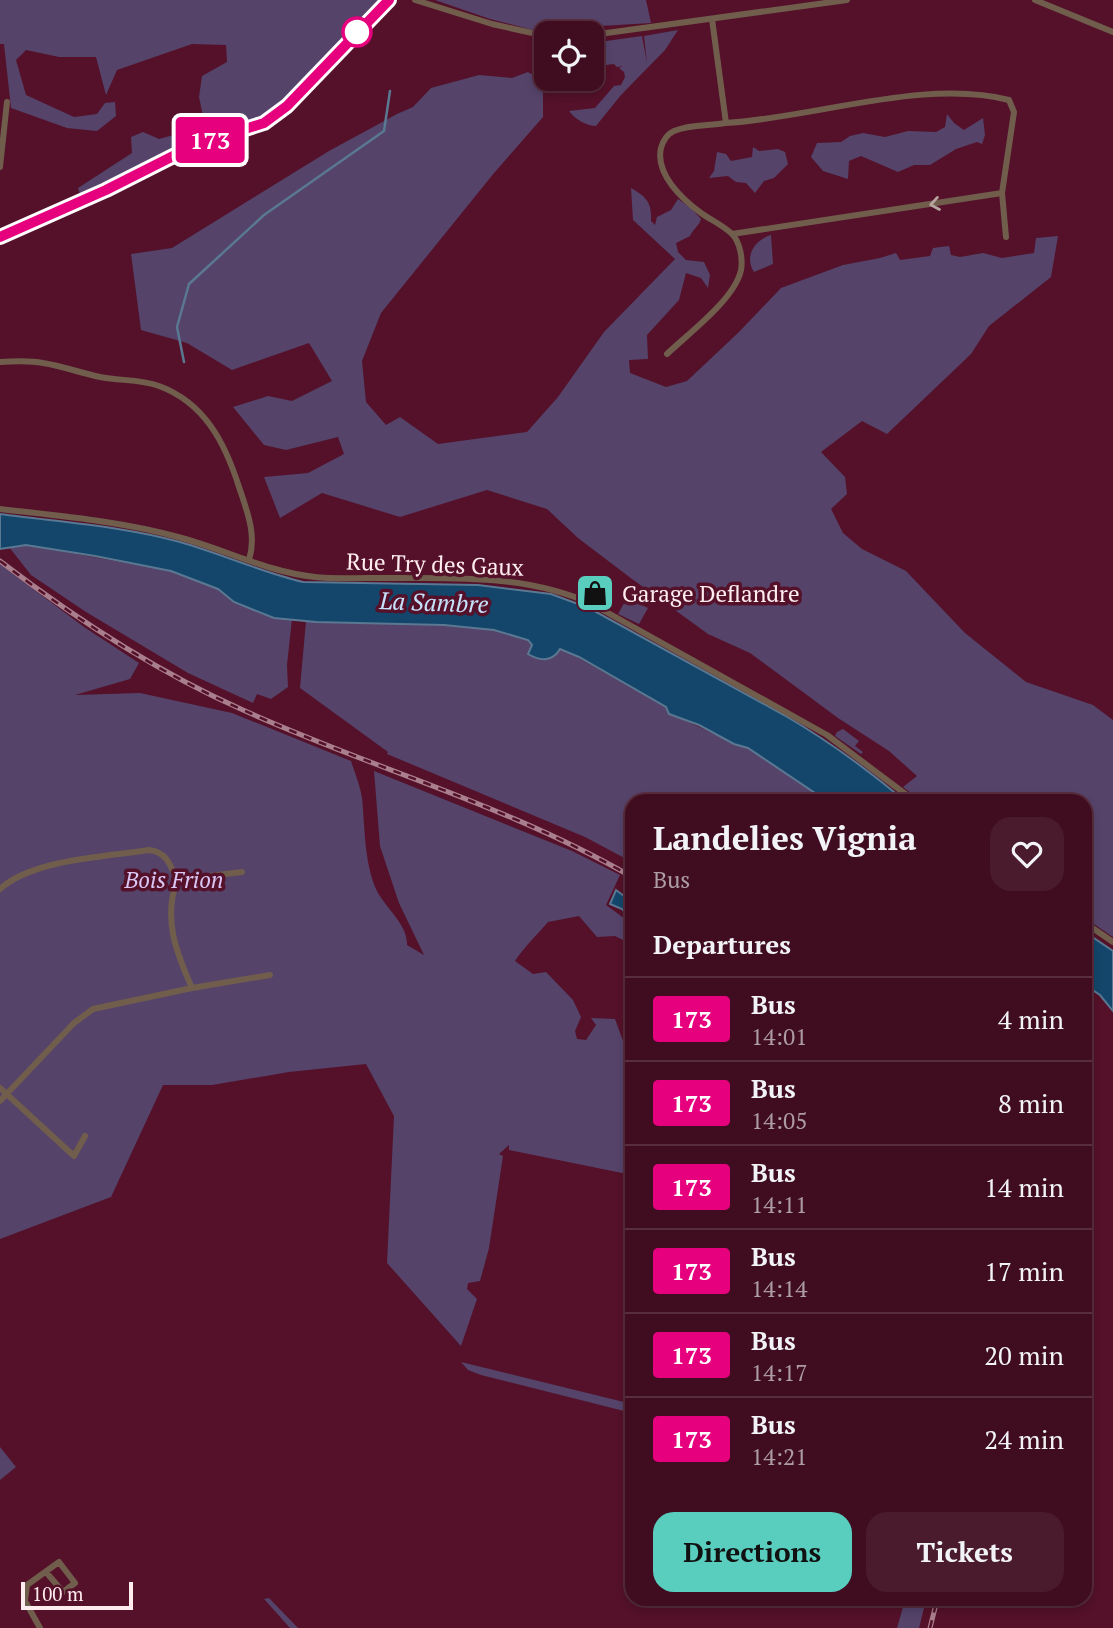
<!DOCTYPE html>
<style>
:root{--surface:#3f0d1f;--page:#4a1b2c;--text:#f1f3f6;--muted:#ad9ca4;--line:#582d3d;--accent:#59cebf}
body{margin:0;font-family:"PT Serif",serif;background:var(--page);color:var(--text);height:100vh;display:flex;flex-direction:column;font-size:26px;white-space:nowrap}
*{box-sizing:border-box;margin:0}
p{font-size:23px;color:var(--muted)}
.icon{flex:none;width:38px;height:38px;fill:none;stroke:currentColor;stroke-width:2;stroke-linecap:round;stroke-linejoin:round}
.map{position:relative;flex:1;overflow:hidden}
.drawer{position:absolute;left:625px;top:794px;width:467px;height:812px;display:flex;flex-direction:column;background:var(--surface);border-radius:21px;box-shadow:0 4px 10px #0003,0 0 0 2px var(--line)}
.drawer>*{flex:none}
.badge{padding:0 14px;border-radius:5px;font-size:24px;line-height:46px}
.fabs{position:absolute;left:534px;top:21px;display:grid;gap:14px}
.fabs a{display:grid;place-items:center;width:70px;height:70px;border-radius:14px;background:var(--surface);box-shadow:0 4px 10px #0003,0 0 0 2px var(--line);font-size:35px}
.scale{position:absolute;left:21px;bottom:18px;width:112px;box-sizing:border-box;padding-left:7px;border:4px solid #feecef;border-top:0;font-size:19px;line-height:24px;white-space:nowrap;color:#feecef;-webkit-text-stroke:5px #541129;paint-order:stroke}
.map>.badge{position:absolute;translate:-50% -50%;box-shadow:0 0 0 4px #fff}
h2{padding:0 28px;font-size:26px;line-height:63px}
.round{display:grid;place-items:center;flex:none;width:74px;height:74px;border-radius:21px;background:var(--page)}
.summary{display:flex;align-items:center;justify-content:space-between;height:119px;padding:0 28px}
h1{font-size:33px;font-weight:600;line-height:52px}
.action{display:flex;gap:14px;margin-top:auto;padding:14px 28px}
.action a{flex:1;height:80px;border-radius:21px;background:var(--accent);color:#111;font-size:28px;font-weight:600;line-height:80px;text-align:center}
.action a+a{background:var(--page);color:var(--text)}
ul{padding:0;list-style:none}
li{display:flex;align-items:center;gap:21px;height:84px;padding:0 28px;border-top:2px solid var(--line)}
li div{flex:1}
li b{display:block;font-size:26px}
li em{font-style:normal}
li .badge{min-width:77px;font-weight:700;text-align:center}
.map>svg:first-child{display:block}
.green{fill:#55436a}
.water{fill:#13466a;stroke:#5a7892;stroke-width:2}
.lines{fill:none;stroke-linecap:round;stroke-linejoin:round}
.stream{stroke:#5a7892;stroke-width:2.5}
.minor{stroke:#705d4c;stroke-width:6}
.tertiary{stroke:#705d4c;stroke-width:7}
.rail-casing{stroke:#aa7f8d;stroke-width:5}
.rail{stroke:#541129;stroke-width:2.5;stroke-dasharray:8;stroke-linecap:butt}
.oneway{stroke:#b7a49e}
.line-casing{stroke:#fff;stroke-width:16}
.line{stroke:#e6007e;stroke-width:10}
.stop-dot{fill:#fff;stroke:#e6007e;stroke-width:3.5}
.labels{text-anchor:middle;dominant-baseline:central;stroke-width:7;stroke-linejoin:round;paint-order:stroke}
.street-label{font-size:23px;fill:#feecef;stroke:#541129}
.poi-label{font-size:23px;fill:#feecef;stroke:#541129;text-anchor:start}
.park-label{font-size:23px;font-style:italic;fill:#dac7f5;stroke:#541129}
.water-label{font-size:24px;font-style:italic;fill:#c6e2fa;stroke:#541129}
</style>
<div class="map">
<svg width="1113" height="1628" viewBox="0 0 1113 1628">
<rect width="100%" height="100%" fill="#541129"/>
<!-- green -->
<path class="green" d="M 0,0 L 382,0 L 271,113 L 239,127 L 195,139 L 80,194 L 78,188 L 132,153 L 131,137 L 143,132 L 159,139 L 188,131 L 188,120 L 203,116 L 199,97 L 202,76 L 227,62 L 226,45 L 192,44 L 117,70 L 106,95 L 96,57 L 59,57 L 26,50 L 16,60 L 26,95 L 74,117 L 97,114 L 105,103 L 115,102 L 116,116 L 97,131 L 67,128 L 11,108 L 4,44 L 0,44 Z
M 435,0 L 646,0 L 651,23 L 533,30 L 490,19 Z
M 678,30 L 665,50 L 621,95 L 596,126 C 586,126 575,119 569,111 L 595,108 L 614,86 L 621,85 L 625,77 L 624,72 L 619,68 L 623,66 L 617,67 L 614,64 L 597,66 L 597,71 L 592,71 L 592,43 L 642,36 L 647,63 L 644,36 Z
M 532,43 L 546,45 L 546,78 L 545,78 Z
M 528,72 L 543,81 L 543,117 L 494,173 L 381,313 L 362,361 L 366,402 L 386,425 L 400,417 L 438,444 L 527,432 L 558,397 L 604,332 L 675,259 L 633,220 L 631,188 C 647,197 652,203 651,221 L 655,225 L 657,217 L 671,210 L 678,199 L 691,208 L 701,219 C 699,226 693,229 690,236 L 676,243 L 678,252 L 686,260 L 704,262 L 710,275 L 708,288 L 701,278 L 686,273 L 679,300 L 647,335 L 648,359 L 629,360 L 630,373 L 666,387 L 687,381 L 739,332 L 781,288 L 843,265 L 880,258 L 896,253 L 900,260 L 930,256 L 933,248 L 949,246 L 951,255 L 960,257 L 983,253 L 1002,258 L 1034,253 L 1036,238 L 1058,236 L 1051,277 L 989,326 L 971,354 L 887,434 L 862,421 L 821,452 L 845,477 L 847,494 L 831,509 L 843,533 L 862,549 L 906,571 L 965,633 L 1026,682 L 1093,705 L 1113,720 L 1113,937 L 1085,918 L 1085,802 L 921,801 L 903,787 L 917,776 L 889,751 L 838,718 L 750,653 L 708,634 L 632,579 L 578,538 L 547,509 L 487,490 L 400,517 L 322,493 L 280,518 L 264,477 L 308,473 L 344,454 L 338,437 L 286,450 L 264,445 L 233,407 L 268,396 L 292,401 L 332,381 L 309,343 L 232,370 L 187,343 L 141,330 L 131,254 L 172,248 L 329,151 L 397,114 L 413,107 L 431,88 L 479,75 L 512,78 Z
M 947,114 L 954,123 L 964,130 L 983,118 L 985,135 L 982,144 L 977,142 L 956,149 L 930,165 L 914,165 L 898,172 L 861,156 L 849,161 L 848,179 L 823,171 L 811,157 L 817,143 L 841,142 L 850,136 L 863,133 L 885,137 L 908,131 L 936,132 L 945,127 Z
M 753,147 L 759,151 L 778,149 L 785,152 L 788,164 L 774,178 L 764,181 L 755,193 L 746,183 L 736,182 L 728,176 L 709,178 L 714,171 L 717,152 L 726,154 L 731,161 L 752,157 Z
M 771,235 L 773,264 L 754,272 C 744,257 754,240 771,235 Z
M 26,545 L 171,571 L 219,589 L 234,602 L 274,618 L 292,619 L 287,665 L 288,687 L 271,699 L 257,694 L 253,703 L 188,673 L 86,612 L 31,575 L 9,547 Z
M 0,564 L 84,627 L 139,663 L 130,679 L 75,695 L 140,693 L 232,713 L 351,761 C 355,773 360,785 362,798 C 365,827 364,861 376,889 C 384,907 408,924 407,945 L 424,955 L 399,903 L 380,846 L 374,771 L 572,851 L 620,875 L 606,905 L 632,924 L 631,944 L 615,936 L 597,937 L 579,916 L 548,922 C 537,935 525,946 515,961 L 533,974 L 546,972 L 573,1000 L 581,1017 L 575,1031 L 577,1039 L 586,1040 L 596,1025 L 591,1018 L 615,1019 L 626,1049 L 632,1050 L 632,1175 L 509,1150 L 509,1145 L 499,1154 L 503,1156 L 489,1248 L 480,1281 L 468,1283 L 467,1289 L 477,1299 L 461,1346 L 387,1263 L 394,1116 L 366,1064 L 289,1072 L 212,1085 L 163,1085 L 111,1197 L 0,1239 Z
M 627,598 L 648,608 L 639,624 L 618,614 Z
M 306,621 L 444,625 L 493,630 L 528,640 L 532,645 L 557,652 L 560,649 L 568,652 L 666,707 L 669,714 C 697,724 721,740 748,748 L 827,801 L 632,802 L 632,862 L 585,837 L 387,754 L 388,752 L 300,688 Z
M 843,729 L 859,741 L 855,746 L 863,752 L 861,754 L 835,736 L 837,732 Z
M 461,1362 L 632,1404 L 632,1413 L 481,1375 L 468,1370 Z
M 0,1447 L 16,1467 L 0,1480 Z
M 269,1598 L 298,1628 L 290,1628 L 264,1599 Z
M 905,1600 L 926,1600 L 919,1628 L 897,1628 Z"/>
<!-- water -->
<path class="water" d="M 0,514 C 59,522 123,526 180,542 C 222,554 261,572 303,582 L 478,585 L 551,594 L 589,608 L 784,715 C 827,740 867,769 905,801 L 827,801 L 748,748 L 734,744 L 699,725 L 669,714 L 666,707 L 579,657 L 560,649 C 553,661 541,662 528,654 L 532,645 L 528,640 L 494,630 L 444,625 L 316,622 L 274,618 L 234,602 L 218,589 L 171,571 L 95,556 L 26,545 L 0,549 Z
M 616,890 L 632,902 L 632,919 L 622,909 L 610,904 Z
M 1085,932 L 1113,951 L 1113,1011 L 1100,995 L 1085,985 Z"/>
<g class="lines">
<!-- stream -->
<path class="stream" d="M 184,362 L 177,327 L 189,284 L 264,215 L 384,131 L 390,91"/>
<!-- minor -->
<path class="minor" d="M 415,0 L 492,24 L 546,36
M 1035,0 L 1113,32
M 592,35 L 847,0
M 726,123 C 813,118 925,78 1009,100 L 1014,112 L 1002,193 L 1006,237
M 0,167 L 7,102
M 732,234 L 1002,193
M 667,354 C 689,333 735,299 741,270 C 743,259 740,242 732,234 C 724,226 711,220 701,213 C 682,199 655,174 661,148 C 663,141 667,134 674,131 C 690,124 709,126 726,123 L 712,19
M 0,362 C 14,361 29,360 43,363 C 62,366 81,373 100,377 C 120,381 140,379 159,386 C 205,403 225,443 239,487 C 247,511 257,535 249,560
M 0,509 C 59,516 120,521 178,537 C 224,549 267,572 315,577 C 332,579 350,578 368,578 C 443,579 522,572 592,604 L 827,735 L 916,802
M 177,880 C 163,919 176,952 192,988
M 177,880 L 242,872
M 0,889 C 33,859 106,857 149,850 C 167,852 170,865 177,880
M 1085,923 L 1113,942
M 0,1088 L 74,1156 L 85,1136
M 0,1101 L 74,1023 L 93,1009 L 192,988 L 270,975
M 40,1628 L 25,1601 L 27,1585 L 59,1562 L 75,1583 L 63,1592 L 46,1572"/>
<!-- tertiary -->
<path class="tertiary" d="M 0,237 L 106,190 L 195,145 L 264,123 L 287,106 L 389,0"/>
<defs>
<path id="rail" d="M 0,561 C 76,619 155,671 243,710 C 371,768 510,806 632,877
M 930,1628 L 937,1600"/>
</defs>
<!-- rail casing -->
<use href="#rail" class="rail-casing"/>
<!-- rail -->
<use href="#rail" class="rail"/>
</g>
<!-- one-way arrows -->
<defs><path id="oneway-chevron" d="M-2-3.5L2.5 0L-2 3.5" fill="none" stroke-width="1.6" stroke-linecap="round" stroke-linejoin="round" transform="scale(1.75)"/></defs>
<use class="oneway" href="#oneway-chevron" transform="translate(935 204) rotate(170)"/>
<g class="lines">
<defs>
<path id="line" d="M 0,237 L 106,190 L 195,145 L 264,123 L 287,106 L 389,0"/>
</defs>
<!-- line casing -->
<use href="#line" class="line-casing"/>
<!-- line -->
<use href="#line" class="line"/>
</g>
<!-- icons -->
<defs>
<symbol id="shop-square" viewBox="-11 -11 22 22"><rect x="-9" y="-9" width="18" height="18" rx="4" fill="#59cebf" stroke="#541129"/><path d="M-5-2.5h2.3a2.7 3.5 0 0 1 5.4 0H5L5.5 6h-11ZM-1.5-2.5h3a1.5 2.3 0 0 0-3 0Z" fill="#111"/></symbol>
</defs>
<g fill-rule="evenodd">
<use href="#shop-square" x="573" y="571" width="44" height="44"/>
</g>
<!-- markers -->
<circle class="stop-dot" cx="357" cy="32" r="14"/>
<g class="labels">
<!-- street labels -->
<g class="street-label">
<text transform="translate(435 564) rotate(2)">Rue Try des Gaux</text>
</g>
<!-- poi labels -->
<g class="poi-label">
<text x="622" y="593">Garage Deflandre</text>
</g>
<!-- park labels -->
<g class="park-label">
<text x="174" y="879">Bois Frion</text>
</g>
<!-- water labels -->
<g class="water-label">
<text transform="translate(434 602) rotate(2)">La Sambre</text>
</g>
</g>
</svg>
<div class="fabs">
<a><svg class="icon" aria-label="locate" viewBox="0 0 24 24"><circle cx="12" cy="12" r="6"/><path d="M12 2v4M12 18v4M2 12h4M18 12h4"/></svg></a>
</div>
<div class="scale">100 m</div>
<b class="badge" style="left:210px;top:140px;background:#e6007e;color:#fff">173</b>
<section class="drawer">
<div class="summary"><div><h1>Landelies Vignia</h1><p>Bus</p></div><a class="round"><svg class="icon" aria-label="heart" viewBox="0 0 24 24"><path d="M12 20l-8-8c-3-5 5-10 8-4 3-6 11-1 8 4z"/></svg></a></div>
<h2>Departures</h2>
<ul>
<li><span class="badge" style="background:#e6007e;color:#fff">173</span><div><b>Bus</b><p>14:01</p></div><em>4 min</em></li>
<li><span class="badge" style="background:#e6007e;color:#fff">173</span><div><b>Bus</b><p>14:05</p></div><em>8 min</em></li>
<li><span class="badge" style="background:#e6007e;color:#fff">173</span><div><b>Bus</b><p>14:11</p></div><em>14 min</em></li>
<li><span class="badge" style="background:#e6007e;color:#fff">173</span><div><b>Bus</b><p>14:14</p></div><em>17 min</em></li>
<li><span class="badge" style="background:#e6007e;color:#fff">173</span><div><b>Bus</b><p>14:17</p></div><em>20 min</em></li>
<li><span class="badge" style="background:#e6007e;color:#fff">173</span><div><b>Bus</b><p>14:21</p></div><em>24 min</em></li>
</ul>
<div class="action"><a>Directions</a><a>Tickets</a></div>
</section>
</div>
